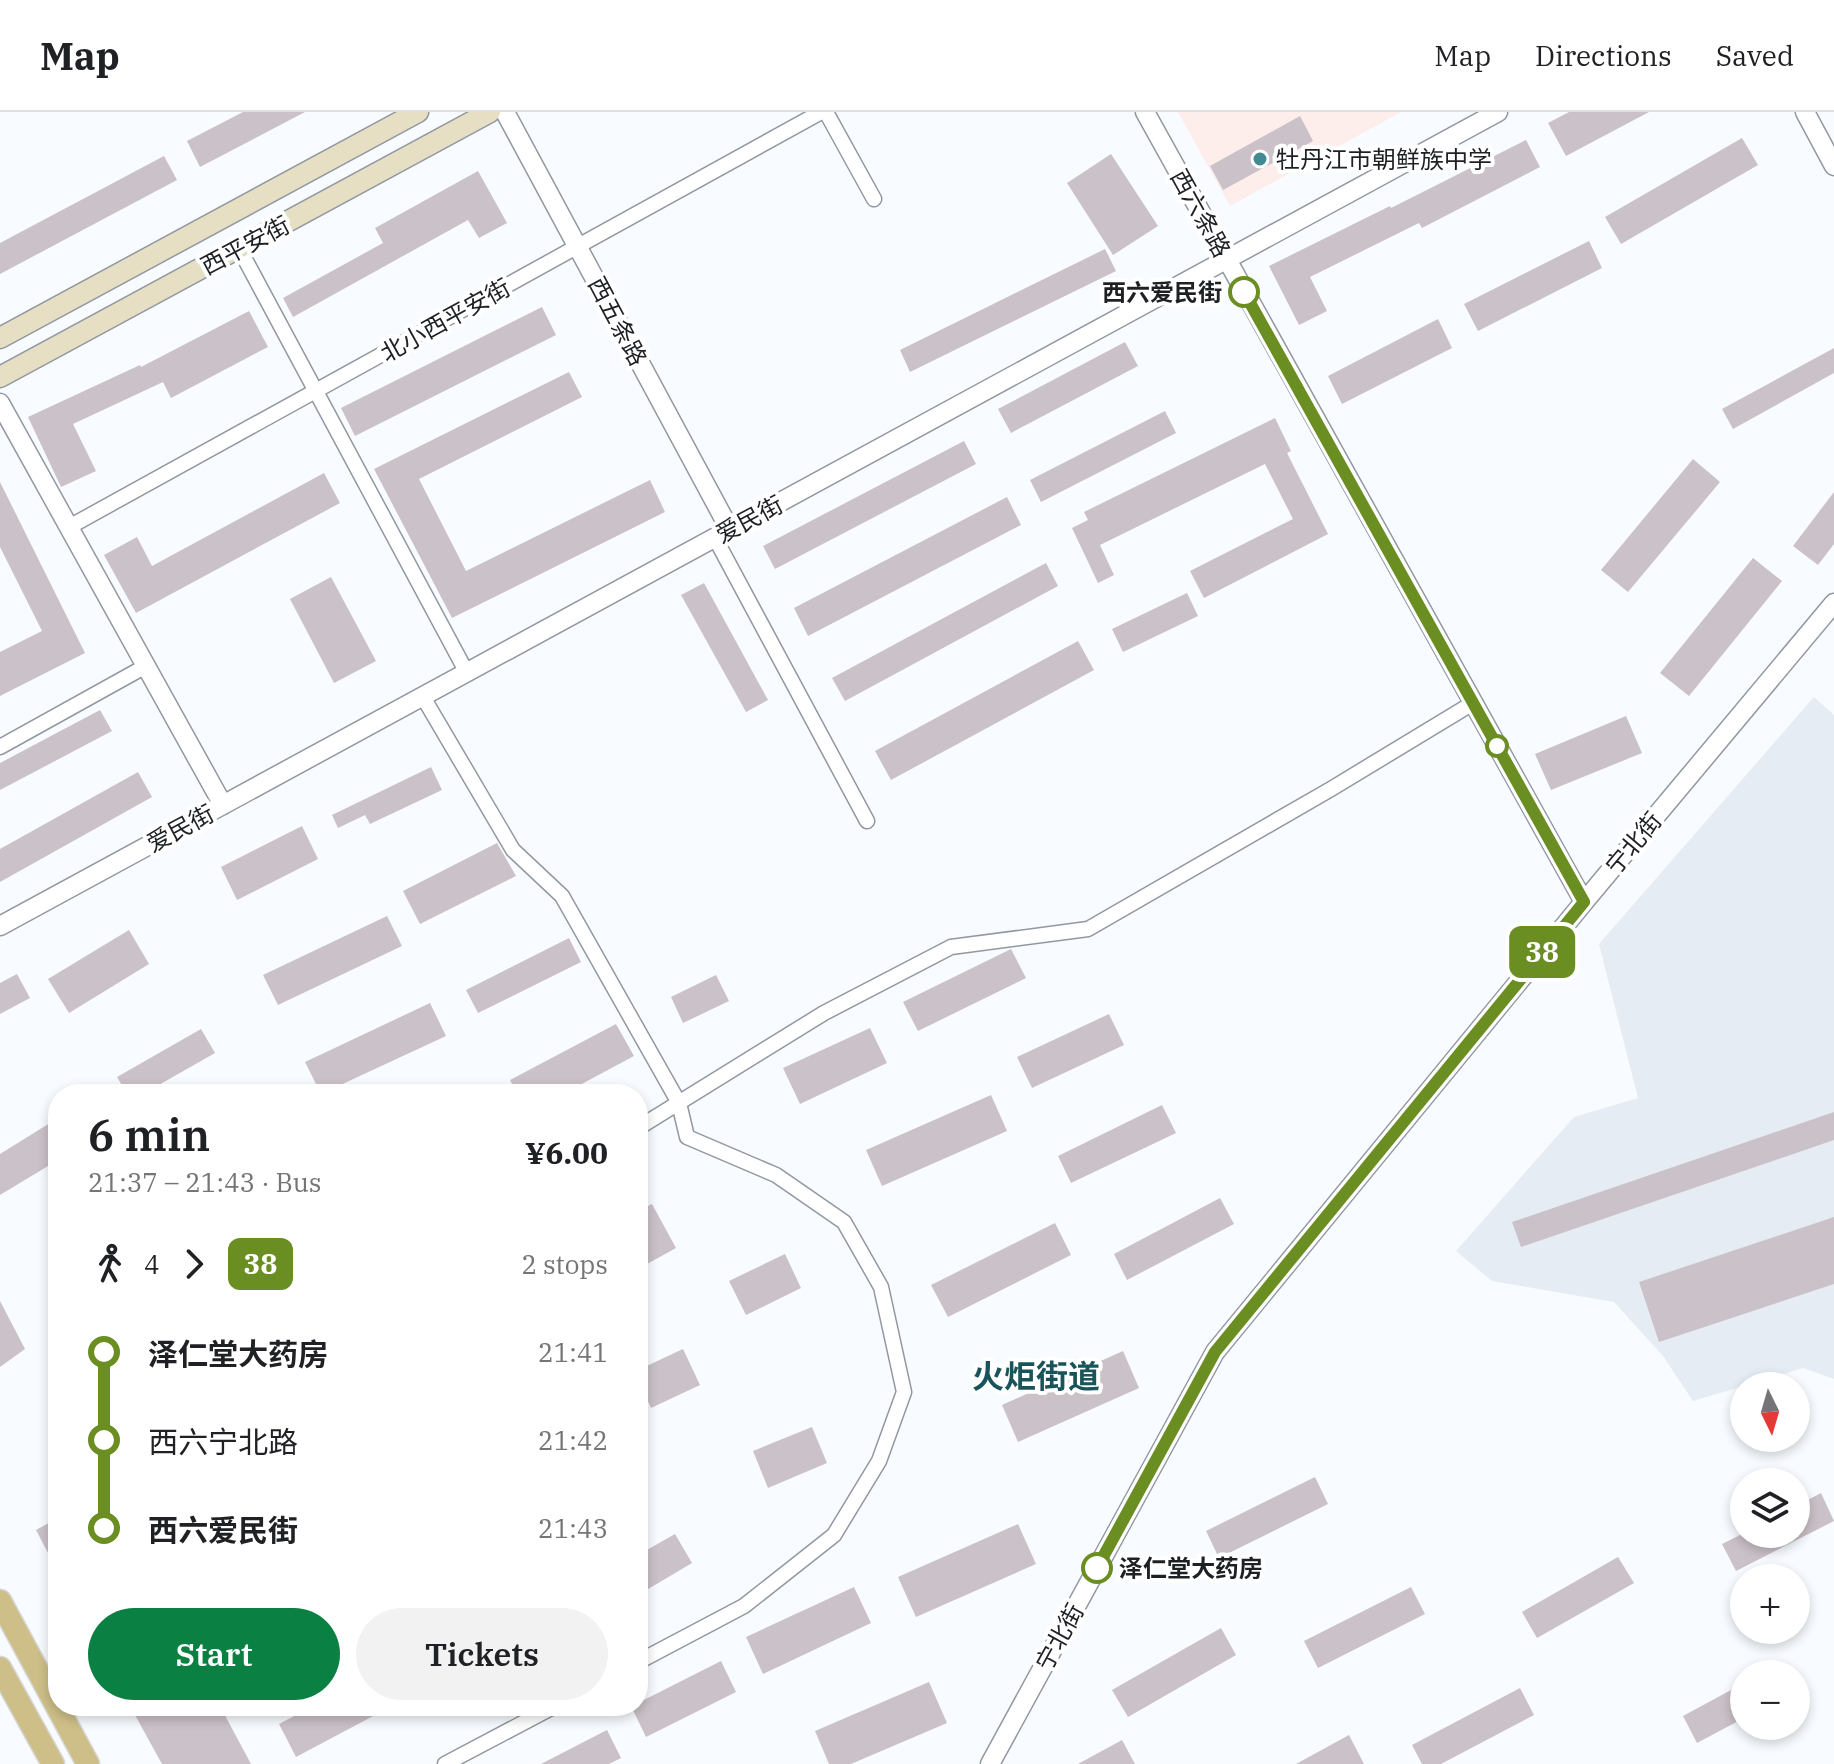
<!DOCTYPE html>
<meta charset="utf-8">
<style>
:root{--surface:#fff;--page:#f2f2f2;--text:#202124;--muted:#757577;--line:#e0e0e0;--accent:#0b8043}
body{margin:0;font-family:"IBM Plex Serif","Noto Sans SC",serif;background:var(--page);color:var(--text);height:100vh;display:flex;flex-direction:column;font-size:30px;white-space:nowrap}
*{box-sizing:border-box;margin:0}
p{font-size:26px;color:var(--muted)}
.icon{flex:none;width:44px;height:44px;fill:none;stroke:currentColor;stroke-width:2;stroke-linecap:round;stroke-linejoin:round}
.map{position:relative;flex:1;overflow:hidden}
.sheet{position:absolute;left:48px;top:972px;width:600px;height:632px;display:flex;flex-direction:column;background:var(--surface);border-radius:32px;box-shadow:0 4px 12px #0003}
.sheet>*{flex:none}
.badge{padding:0 16px;border-radius:12px;font-size:28px;line-height:52px}
.needle{width:52px;rotate:175deg}
.fabs{position:absolute;left:1730px;top:1260px;display:grid;gap:16px}
.fabs a{display:grid;place-items:center;width:80px;height:80px;border-radius:50%;background:var(--surface);box-shadow:0 4px 12px #0003;font-size:40px}
.map>.badge{position:absolute;translate:-50% -50%;box-shadow:0 0 0 4px #fff}
.legs{display:flex;align-items:center;gap:12px;height:88px;padding:0 40px;font-size:26px}
.legs p{margin-inline-start:auto}
.head{display:flex;align-items:center;justify-content:space-between;height:136px;padding:0 40px}
h1{font-size:44px;font-weight:600;line-height:60px}
.cta{display:flex;gap:16px;margin-top:auto;padding:16px 40px}
.cta a{flex:1;height:92px;border-radius:48px;background:var(--accent);color:#fff;font-size:32px;font-weight:600;line-height:92px;text-align:center}
.cta a+a{background:var(--page);color:var(--text)}
ul{padding:0 40px;list-style:none}
li{display:flex;align-items:center;gap:28px;height:88px;font-size:30px}
li i{display:grid;place-items:center;width:12px;height:100%;margin:0 10px;background:currentColor}
li i::after{content:'';width:20px;height:20px;margin:-10px;border:6px solid;border-radius:50%;background:var(--surface)}
li p{margin-inline-start:auto}
li:first-child i{background:linear-gradient(#0000 50%,currentColor 0)}
li:last-child i{background:linear-gradient(currentColor 50%,#0000 0)}
header{display:flex;align-items:center;gap:48px;box-sizing:border-box;height:112px;padding:0 40px;background:var(--surface);border-bottom:2px solid var(--line)}
header strong{font-size:38px}
nav{display:flex;gap:44px;margin-inline-start:auto;font-size:28px}
.map>svg:first-child{display:block}
.built{fill:#e5ecf4}
.education{fill:#fdedeb}
.building{fill:#cbc1c8}
.lines{fill:none;stroke-linecap:round;stroke-linejoin:round}
.minor-casing{stroke:#9298a1;stroke-width:17}
.tertiary-casing{stroke:#9298a1;stroke-width:21}
.secondary-casing{stroke:#9298a1;stroke-width:23}
.primary-casing{stroke:#d6d7d8;stroke-width:25}
.minor{stroke:#fff;stroke-width:14}
.tertiary{stroke:#fff;stroke-width:18}
.secondary{stroke:#e6dfc4;stroke-width:20}
.primary{stroke:#cebf88;stroke-width:22}
.line-1-casing{stroke:#fff;stroke-width:18}
.line-1{stroke:#6b8e23;stroke-width:12}
.poi-dot{fill:#438a92;stroke:#fff;stroke-width:3}
.stop-1-dot{fill:#fff;stroke:#6b8e23;stroke-width:4}
.labels{text-anchor:middle;dominant-baseline:central;stroke-width:8;stroke-linejoin:round;paint-order:stroke}
.poi-label{font-size:24px;fill:#1e2024;stroke:#fff;text-anchor:start}
.street-label{font-size:24px;fill:#1e2024;stroke:#fff}
.stop-label{font-size:24px;font-weight:bold;fill:#1e2024;stroke:#fff;text-anchor:end}
.district-label{font-size:32px;font-weight:bold;fill:#19545a;stroke:#fff}
</style>
<header>
<strong>Map</strong>
<nav><a>Map</a><a>Directions</a><a>Saved</a></nav>
</header>
<div class="map">
<svg width="1834" height="1652" viewBox="0 0 1834 1652">
<rect width="100%" height="100%" fill="#f8fbff"/>
<!-- built -->
<path class="built" d="M 1814,585 L 1834,603 L 1834,1267 L 1803,1256 L 1693,1289 L 1663,1244 L 1614,1190 L 1492,1169 L 1456,1139 L 1574,1005 L 1638,986 L 1599,832 Z"/>
<!-- education -->
<path class="education" d="M 1178,0 L 1401,0 L 1230,94 Z"/>
<!-- building -->
<path class="building" d="M 243,0 L 305,0 L 200,55 L 187,29 Z
M 1569,0 L 1649,0 L 1566,44 L 1548,11 Z
M 1300,4 L 1313,29 L 1223,78 L 1210,54 Z
M 1742,26 L 1758,53 L 1621,132 L 1605,105 Z
M 1526,28 L 1540,55 L 1422,116 L 1419,111 L 1310,165 L 1327,199 L 1299,213 L 1269,154 L 1390,94 L 1391,96 Z
M 1111,42 L 1158,114 L 1113,143 L 1067,71 Z
M 164,44 L 177,68 L 0,162 L 0,131 Z
M 478,59 L 507,111 L 479,126 L 468,108 L 293,205 L 283,186 L 383,131 L 375,116 Z
M 1589,129 L 1602,156 L 1478,219 L 1464,192 Z
M 1105,137 L 1116,159 L 910,260 L 900,238 Z
M 542,195 L 556,223 L 355,324 L 341,296 Z
M 249,199 L 268,235 L 171,286 L 163,270 L 73,312 L 96,359 L 61,375 L 28,305 L 140,253 L 141,255 Z
M 1438,207 L 1452,236 L 1342,292 L 1328,264 Z
M 1125,230 L 1138,254 L 1011,321 L 998,297 Z
M 1834,236 L 1834,261 L 1733,317 L 1722,297 Z
M 569,260 L 582,285 L 419,367 L 466,459 L 650,368 L 665,400 L 452,506 L 374,357 Z
M 1165,299 L 1176,321 L 1041,390 L 1030,368 Z
M 1275,306 L 1291,339 L 1287,341 L 1328,422 L 1204,486 L 1190,459 L 1293,407 L 1265,352 L 1100,433 L 1114,463 L 1098,471 L 1072,416 L 1088,408 L 1084,400 Z
M 964,329 L 976,352 L 775,457 L 763,434 Z
M 1693,347 L 1720,370 L 1628,480 L 1601,458 Z
M 324,361 L 340,391 L 136,501 L 104,443 L 137,425 L 152,454 Z
M 0,370 L 85,541 L 0,584 L 0,540 L 42,519 L 0,435 Z
M 1834,380 L 1834,432 L 1818,453 L 1793,434 Z
M 1007,385 L 1021,413 L 808,524 L 794,496 Z
M 1753,446 L 1782,469 L 1689,584 L 1660,561 Z
M 1046,451 L 1058,474 L 845,589 L 832,566 Z
M 331,465 L 376,549 L 334,571 L 290,487 Z
M 704,471 L 768,588 L 746,600 L 681,483 Z
M 1187,481 L 1198,504 L 1123,540 L 1112,517 Z
M 1078,529 L 1094,558 L 891,668 L 875,639 Z
M 100,598 L 112,619 L 0,678 L 0,651 Z
M 1626,604 L 1642,641 L 1551,678 L 1535,642 Z
M 431,655 L 442,678 L 370,712 L 365,703 L 338,716 L 332,703 Z
M 138,660 L 152,685 L 0,770 L 0,737 Z
M 302,714 L 318,747 L 237,788 L 221,755 Z
M 497,731 L 516,764 L 420,812 L 403,779 Z
M 387,804 L 402,834 L 278,893 L 263,863 Z
M 129,818 L 149,852 L 69,901 L 48,867 Z
M 569,826 L 581,850 L 478,901 L 466,878 Z
M 1011,837 L 1026,866 L 918,919 L 903,890 Z
M 17,862 L 30,886 L 0,902 L 0,871 Z
M 716,863 L 729,889 L 683,911 L 671,885 Z
M 430,891 L 446,924 L 321,982 L 305,950 Z
M 1109,902 L 1124,933 L 1032,976 L 1017,945 Z
M 616,912 L 634,944 L 563,982 L 517,982 L 510,968 Z
M 870,916 L 887,951 L 800,992 L 783,956 Z
M 201,917 L 215,941 L 143,982 L 127,982 L 117,965 Z
M 991,983 L 1007,1019 L 882,1074 L 866,1038 Z
M 1162,993 L 1176,1021 L 1071,1071 L 1058,1044 Z
M 1834,1000 L 1834,1028 L 1521,1135 L 1512,1110 Z
M 58,1006 L 58,1048 L 0,1083 L 0,1042 Z
M 1220,1086 L 1234,1112 L 1127,1168 L 1114,1142 Z
M 652,1092 L 676,1136 L 638,1157 L 638,1099 Z
M 1834,1105 L 1834,1172 L 1659,1230 L 1639,1170 Z
M 1055,1111 L 1071,1143 L 948,1205 L 931,1173 Z
M 785,1142 L 801,1176 L 746,1203 L 729,1169 Z
M 0,1189 L 25,1237 L 0,1255 Z
M 683,1237 L 700,1273 L 651,1296 L 638,1267 L 638,1258 Z
M 1123,1239 L 1139,1276 L 1018,1330 L 1002,1293 Z
M 812,1315 L 827,1351 L 768,1376 L 753,1339 Z
M 1315,1365 L 1328,1392 L 1219,1446 L 1206,1419 Z
M 1821,1381 L 1834,1409 L 1736,1459 L 1722,1432 L 1742,1422 L 1796,1422 L 1796,1394 Z
M 58,1406 L 58,1460 L 36,1418 Z
M 1018,1412 L 1036,1452 L 916,1505 L 898,1465 Z
M 675,1422 L 692,1451 L 638,1483 L 638,1443 Z
M 1618,1445 L 1634,1471 L 1537,1526 L 1522,1500 Z
M 854,1475 L 871,1511 L 763,1562 L 746,1525 Z
M 1411,1475 L 1425,1502 L 1318,1556 L 1304,1529 Z
M 1221,1516 L 1236,1543 L 1128,1605 L 1112,1578 Z
M 721,1549 L 736,1580 L 646,1625 L 631,1594 L 638,1594 L 638,1591 Z
M 929,1570 L 947,1611 L 851,1652 L 829,1652 L 815,1619 Z
M 1744,1571 L 1744,1606 L 1697,1631 L 1683,1604 Z
M 1520,1576 L 1534,1603 L 1441,1652 L 1422,1652 L 1412,1633 Z
M 130,1594 L 220,1594 L 251,1652 L 162,1652 Z
M 313,1594 L 392,1594 L 296,1645 L 279,1612 Z
M 607,1618 L 621,1646 L 609,1652 L 541,1652 Z
M 1349,1623 L 1364,1652 L 1296,1652 Z
M 1122,1628 L 1135,1652 L 1078,1652 Z"/>
<g class="lines">
<defs>
<path id="minor" d="M 826,0 L 874,87
M 239,136 L 467,561
M 69,415 L 821,0
M 715,426 L 867,709
M 423,585 L 513,738 L 562,784 L 679,991 L 687,1025 L 776,1063 L 844,1110 L 881,1175 L 904,1280 L 879,1349 L 834,1423 L 744,1494 L 638,1550
M 0,635 L 146,554
M 638,1016 L 824,901 L 951,835 L 1088,817 L 1331,677 L 1473,591
M 445,1652 L 555,1594"/>
<path id="tertiary" d="M 505,0 L 730,418
M 1145,0 L 1584,790
M 1805,0 L 1834,54
M 0,291 L 223,693
M 0,814 L 1498,0
M 990,1652 L 1215,1240 L 1584,790 L 1834,491"/>
<path id="secondary" d="M 0,226 L 418,0
M 0,265 L 490,0"/>
<path id="primary" d="M 0,1489 L 88,1652
M 0,1556 L 53,1652"/>
</defs>
<!-- minor casing -->
<use href="#minor" class="minor-casing"/>
<!-- tertiary casing -->
<use href="#tertiary" class="tertiary-casing"/>
<!-- secondary casing -->
<use href="#secondary" class="secondary-casing"/>
<!-- primary casing -->
<use href="#primary" class="primary-casing"/>
<!-- minor -->
<use href="#minor" class="minor"/>
<!-- tertiary -->
<use href="#tertiary" class="tertiary"/>
<!-- secondary -->
<use href="#secondary" class="secondary"/>
<!-- primary -->
<use href="#primary" class="primary"/>
</g>
<g class="lines">
<defs>
<path id="line-1" d="M 1097,1456 L 1215,1240 L 1584,790 L 1244,180"/>
</defs>
<!-- line-1 casing -->
<use href="#line-1" class="line-1-casing"/>
<!-- line-1 -->
<use href="#line-1" class="line-1"/>
</g>
<!-- markers -->
<circle class="poi-dot" cx="1260" cy="47" r="8"/>
<g class="stop-1-dot">
<circle cx="1244" cy="180" r="14"/>
<circle cx="1497" cy="634" r="10"/>
<circle cx="1097" cy="1456" r="14"/>
</g>
<g class="labels">
<!-- poi labels -->
<g class="poi-label">
<text x="1276" y="47">牡丹江市朝鲜族中学</text>
</g>
<!-- street labels -->
<g class="street-label">
<text transform="translate(1201 101) rotate(61)">西六条路</text>
<text transform="translate(245 133) rotate(-28)">西平安街</text>
<text transform="translate(445 208) rotate(-29)">北小西平安街</text>
<text transform="translate(618 209) rotate(62)">西五条路</text>
<text transform="translate(749 407) rotate(-28)">爱民街</text>
<text transform="translate(180 716) rotate(-28)">爱民街</text>
<text transform="translate(1633 731) rotate(-50)">宁北街</text>
<text transform="translate(1059 1525) rotate(-61)">宁北街</text>
</g>
<!-- stop labels -->
<g class="stop-label">
<text x="1222" y="180">西六爱民街</text>
<text x="1119" y="1456" text-anchor="start">泽仁堂大药房</text>
</g>
<!-- district labels -->
<g class="district-label">
<text x="1036" y="1264">火炬街道</text>
</g>
</g>
</svg>
<div class="fabs">
<a><svg class="needle" viewBox="-14 -14 28 28"><path d="M0-13l5 13h-10z" fill="#e53935"/><path d="M0 13l5-13h-10z" fill="#757577"/></svg></a>
<a><svg class="icon" aria-label="layers" viewBox="0 0 24 24"><path d="M12 4l9 5-9 5-9-5zM3 14l9 5 9-5"/></svg></a>
<a>+</a>
<a>−</a>
</div>
<b class="badge" style="left:1542px;top:840px;background:#6b8e23;color:#fff">38</b>
<section class="sheet">
<div class="head"><div><h1>6 min</h1><p>21:37 – 21:43 · Bus</p></div><b>¥6.00</b></div>
<div class="legs"><svg class="icon" aria-label="walk" viewBox="0 0 24 24"><circle cx="13" cy="4" r="2"/><path d="M13 8l-2 6 4 7M11 14l-3 7M7 12l3-4h3l4 4"/></svg>4<svg class="icon" aria-label="forward" viewBox="0 0 24 24"><path d="M9 5l7 7-7 7"/></svg><b class="badge" style="background:#6b8e23;color:#fff">38</b><p>2 stops</p></div>
<ul>
<li><i style="color:#6b8e23"></i><b>泽仁堂大药房</b><p>21:41</p></li>
<li><i style="color:#6b8e23"></i><span>西六宁北路</span><p>21:42</p></li>
<li><i style="color:#6b8e23"></i><b>西六爱民街</b><p>21:43</p></li>
</ul>
<div class="cta"><a>Start</a><a>Tickets</a></div>
</section>
</div>
